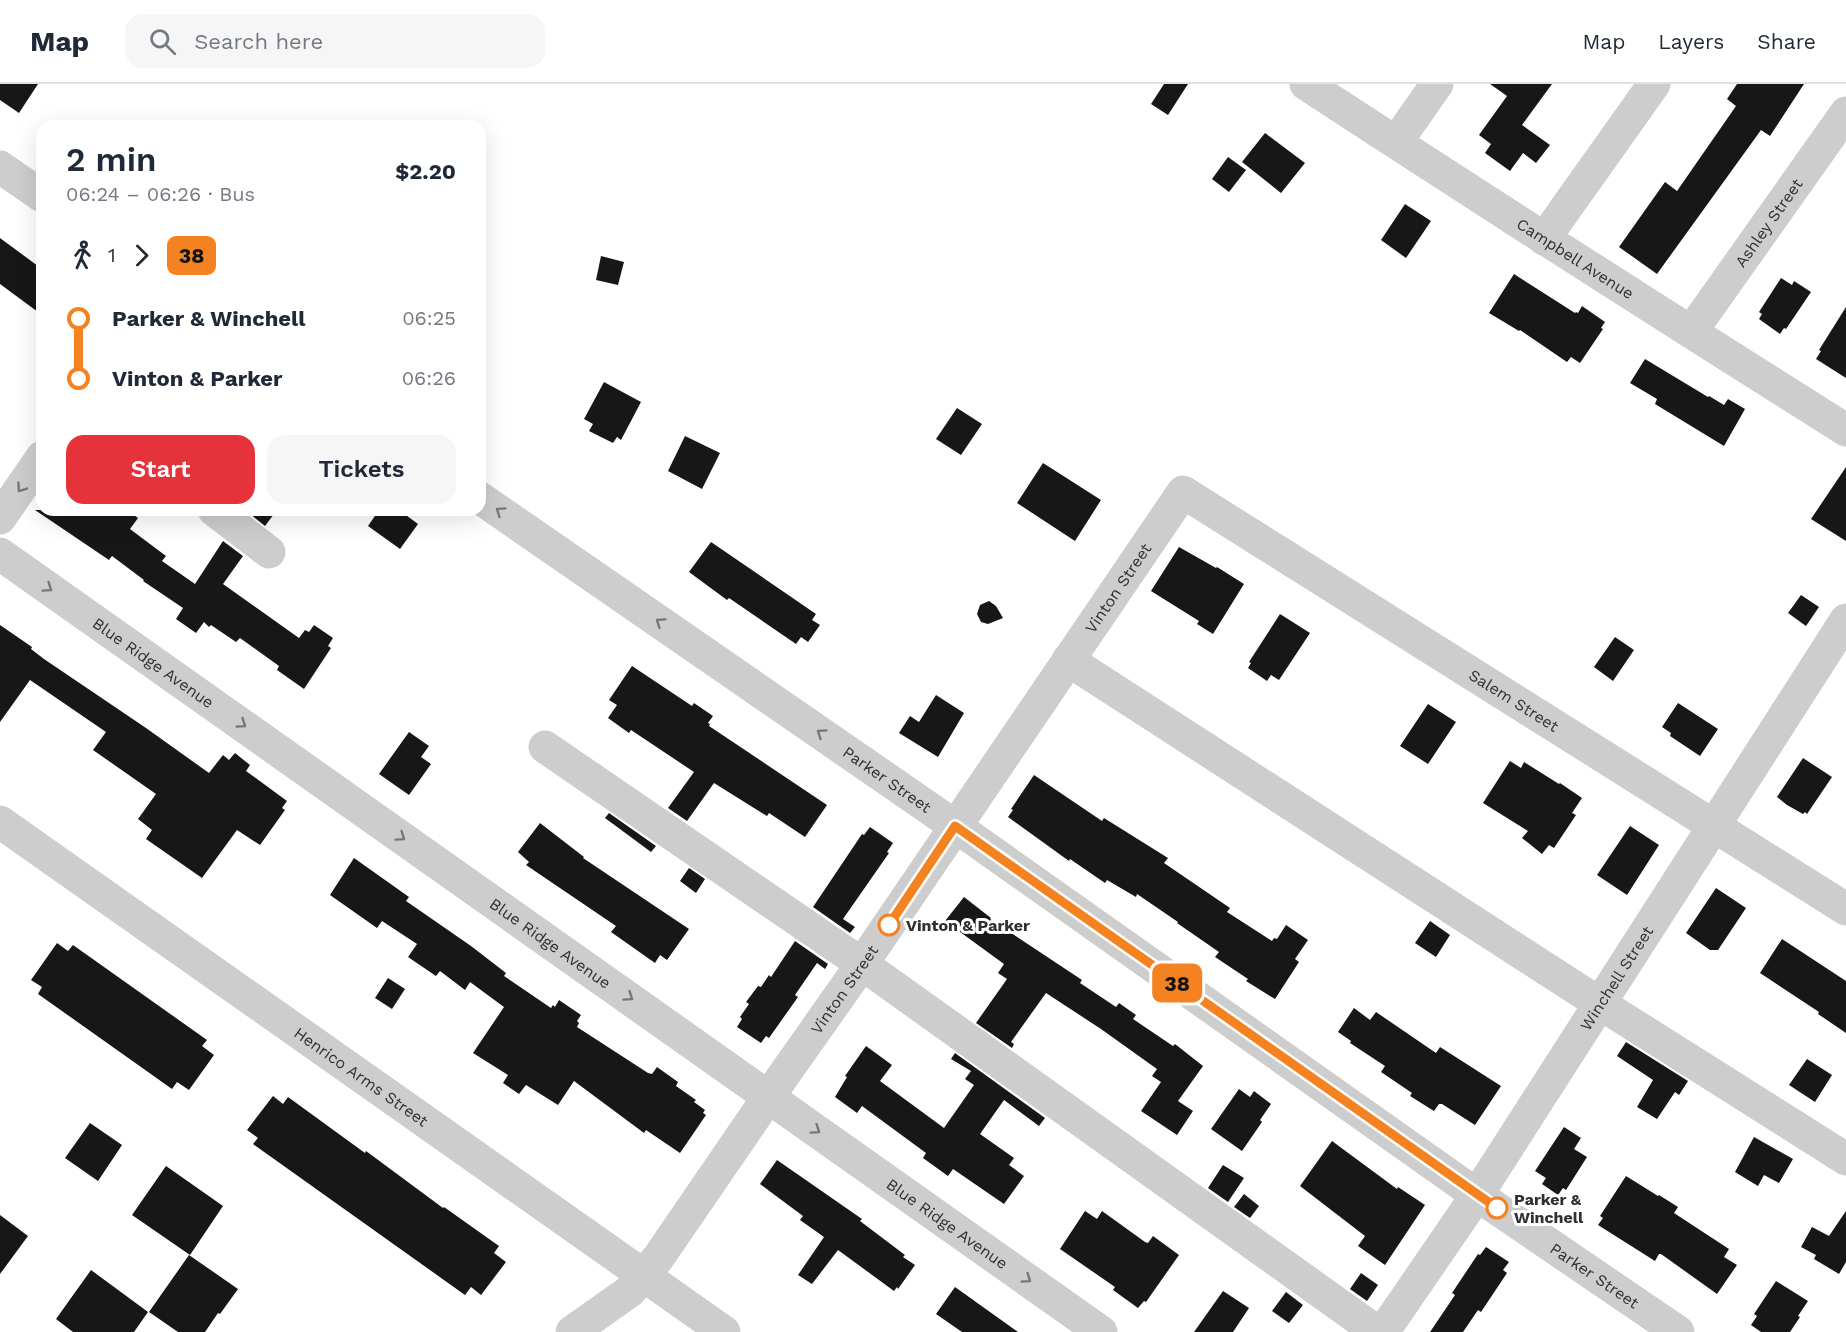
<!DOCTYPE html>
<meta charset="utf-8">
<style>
:root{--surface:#fff;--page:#f6f6f7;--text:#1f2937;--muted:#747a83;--line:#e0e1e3;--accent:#e6333b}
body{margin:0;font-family:"Work Sans",sans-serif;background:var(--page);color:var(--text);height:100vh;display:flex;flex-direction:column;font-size:22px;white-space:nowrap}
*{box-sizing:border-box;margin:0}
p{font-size:20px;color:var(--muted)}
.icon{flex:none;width:33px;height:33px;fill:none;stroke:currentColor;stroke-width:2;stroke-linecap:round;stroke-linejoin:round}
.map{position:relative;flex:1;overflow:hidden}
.side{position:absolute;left:36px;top:36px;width:450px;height:396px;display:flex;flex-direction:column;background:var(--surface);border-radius:18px;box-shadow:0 6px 24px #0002}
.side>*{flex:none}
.badge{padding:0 12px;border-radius:9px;font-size:21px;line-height:39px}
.map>.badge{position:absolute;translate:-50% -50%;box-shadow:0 0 0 3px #fff}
.legs{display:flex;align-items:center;gap:9px;height:66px;padding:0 30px;font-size:20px}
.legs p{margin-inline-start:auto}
.overview{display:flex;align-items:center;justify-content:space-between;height:102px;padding:0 30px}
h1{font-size:33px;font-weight:600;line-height:45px}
.button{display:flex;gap:12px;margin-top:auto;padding:12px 30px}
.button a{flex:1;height:69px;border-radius:18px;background:var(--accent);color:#fff;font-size:24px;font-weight:600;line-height:69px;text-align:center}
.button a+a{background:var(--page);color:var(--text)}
ul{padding:0 30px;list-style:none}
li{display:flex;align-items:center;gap:21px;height:60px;font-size:22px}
li i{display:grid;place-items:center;width:9px;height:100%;margin:0 8px;background:currentColor}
li i::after{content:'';width:15px;height:15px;margin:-8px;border:4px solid;border-radius:50%;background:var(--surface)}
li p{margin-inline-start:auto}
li:first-child i{background:linear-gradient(#0000 50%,currentColor 0)}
li:last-child i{background:linear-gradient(currentColor 50%,#0000 0)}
header{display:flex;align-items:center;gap:36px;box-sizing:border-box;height:84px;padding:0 30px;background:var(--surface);border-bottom:2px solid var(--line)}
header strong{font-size:28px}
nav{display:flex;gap:33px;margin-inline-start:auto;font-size:21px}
.search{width:420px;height:54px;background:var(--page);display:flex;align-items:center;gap:15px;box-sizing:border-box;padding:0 21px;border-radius:18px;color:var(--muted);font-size:22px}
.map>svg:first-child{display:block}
.building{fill:#171717}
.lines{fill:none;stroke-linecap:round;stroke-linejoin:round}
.minor{stroke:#cdcdcd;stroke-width:33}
.oneway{stroke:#777}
.line-1-casing{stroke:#fff;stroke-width:14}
.line-1{stroke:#f58220;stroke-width:9}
.stop-1-dot{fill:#fff;stroke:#f58220;stroke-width:3}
.labels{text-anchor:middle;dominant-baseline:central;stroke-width:6;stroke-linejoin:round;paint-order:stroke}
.street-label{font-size:16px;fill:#303030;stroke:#fff}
.stop-label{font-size:16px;font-weight:bold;fill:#303030;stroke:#fff;text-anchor:start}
</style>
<header>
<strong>Map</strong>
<div class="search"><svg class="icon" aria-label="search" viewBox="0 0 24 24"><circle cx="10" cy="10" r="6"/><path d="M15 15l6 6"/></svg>Search here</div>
<nav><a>Map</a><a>Layers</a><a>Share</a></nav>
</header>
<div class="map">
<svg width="1846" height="1248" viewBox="0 0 1846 1248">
<rect width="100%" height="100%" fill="#fff"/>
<!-- building -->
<path class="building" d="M 0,0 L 38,0 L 19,29 L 0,16 Z
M 1164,0 L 1188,0 L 1168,31 L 1151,20 Z
M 1490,0 L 1552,0 L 1522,41 L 1550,61 L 1536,79 L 1523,69 L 1510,87 L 1485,69 L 1491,60 L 1479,51 L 1507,12 Z
M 1737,0 L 1804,0 L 1770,52 L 1761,46 L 1657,190 L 1619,163 L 1665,98 L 1677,107 L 1736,22 L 1727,15 Z
M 1265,49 L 1305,79 L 1281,109 L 1242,78 Z
M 1228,73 L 1246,86 L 1229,108 L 1212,95 Z
M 1405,120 L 1431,137 L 1406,174 L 1381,156 Z
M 0,154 L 42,185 L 42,231 L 0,200 Z
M 601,172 L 624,178 L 618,201 L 596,196 Z
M 1514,190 L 1575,229 L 1576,228 L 1578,229 L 1582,222 L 1605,238 L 1601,244 L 1603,245 L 1580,279 L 1571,273 L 1567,278 L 1520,246 L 1519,247 L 1489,229 Z
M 1781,194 L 1792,201 L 1794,197 L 1811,208 L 1786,245 L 1784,244 L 1780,250 L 1759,235 L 1762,230 L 1759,228 Z
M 1846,223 L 1846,294 L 1816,275 L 1821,267 L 1819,266 Z
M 1645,275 L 1708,313 L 1709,312 L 1724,321 L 1728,315 L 1745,325 L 1724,362 L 1655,320 L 1657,315 L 1630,299 Z
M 604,298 L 641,318 L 621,356 L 617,353 L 613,359 L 589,347 L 593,340 L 584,335 Z
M 957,324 L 982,340 L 961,371 L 936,355 Z
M 685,352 L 720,369 L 702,405 L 668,387 Z
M 1043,379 L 1101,416 L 1075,457 L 1017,419 Z
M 1846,383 L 1846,457 L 1811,435 Z
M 35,426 L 127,426 L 138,434 L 130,445 L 166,472 L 162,477 L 195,500 L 223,457 L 243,472 L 223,500 L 299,554 L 305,546 L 309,548 L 314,541 L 333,554 L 328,562 L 331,564 L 304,605 L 277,586 L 279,582 L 240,554 L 236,558 L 211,541 L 209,543 L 204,538 L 196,549 L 176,535 L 183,524 L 143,497 L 144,496 L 112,472 L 109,476 Z
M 245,426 L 277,426 L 265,442 Z
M 379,426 L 399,426 L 418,440 L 400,465 L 368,442 Z
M 711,458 L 816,530 L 812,536 L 820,541 L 808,558 L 801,553 L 796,560 L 729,514 L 727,516 L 689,488 Z
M 1179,463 L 1216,484 L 1217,483 L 1244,500 L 1213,550 L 1197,540 L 1199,537 L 1151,507 Z
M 1801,511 L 1819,523 L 1806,542 L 1788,529 Z
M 989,517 L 996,522 L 1003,534 L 988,540 L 981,538 L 977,530 L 980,521 Z
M 1280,530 L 1310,549 L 1279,596 L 1271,591 L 1267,597 L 1248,584 L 1251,579 L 1249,578 Z
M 0,541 L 32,563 L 31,565 L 44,575 L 146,644 L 209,689 L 223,671 L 229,676 L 235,669 L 250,681 L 246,687 L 287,717 L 282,724 L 285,726 L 260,761 L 237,746 L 202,794 L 146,755 L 152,746 L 138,735 L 156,710 L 93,666 L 106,648 L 30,596 L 0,638 Z
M 1615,553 L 1634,566 L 1613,597 L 1594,583 Z
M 632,582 L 692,622 L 694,619 L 713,632 L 708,639 L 710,640 L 709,642 L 827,721 L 805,753 L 769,729 L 767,732 L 714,699 L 687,737 L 668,724 L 694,688 L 631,646 L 629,649 L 608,634 L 617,621 L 609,616 Z
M 936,611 L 964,629 L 938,673 L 899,649 L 910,632 L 919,638 Z
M 1678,619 L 1718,645 L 1700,672 L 1670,652 L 1671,649 L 1662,643 Z
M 1428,620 L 1456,638 L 1428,680 L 1400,662 Z
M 409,648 L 429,662 L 421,673 L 431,680 L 409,711 L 379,690 Z
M 1803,674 L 1832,693 L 1807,730 L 1805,728 L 1803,730 L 1787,721 L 1777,713 Z
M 1510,677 L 1521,684 L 1524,678 L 1559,700 L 1560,699 L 1582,714 L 1572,729 L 1576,731 L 1554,764 L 1549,761 L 1542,770 L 1522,754 L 1528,747 L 1483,719 Z
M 1034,691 L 1102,737 L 1104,734 L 1168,774 L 1164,779 L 1230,824 L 1227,828 L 1272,857 L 1274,854 L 1277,855 L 1286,841 L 1308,856 L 1295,875 L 1299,878 L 1275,915 L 1246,897 L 1248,895 L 1215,873 L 1219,868 L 1177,839 L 1178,838 L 1137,810 L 1136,813 L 1107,796 L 1105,799 L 1070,775 L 1069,777 L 1008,733 L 1013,726 L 1011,725 Z
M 609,729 L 656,762 L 651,768 L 605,734 Z
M 540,739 L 584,773 L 583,774 L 689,845 L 667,876 L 660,871 L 655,879 L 611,848 L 616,842 L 526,781 L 529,778 L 518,768 Z
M 1630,742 L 1659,761 L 1627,811 L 1597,791 Z
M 870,743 L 893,759 L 887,768 L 889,769 L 843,835 L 855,843 L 850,849 L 813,823 L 862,750 L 864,751 Z
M 354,774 L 409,813 L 406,817 L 471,862 L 506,889 L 504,892 L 551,924 L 553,921 L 555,923 L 559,916 L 581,931 L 577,937 L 579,939 L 577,943 L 648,989 L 652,990 L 657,983 L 678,998 L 676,1002 L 696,1016 L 694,1018 L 705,1026 L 703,1029 L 706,1031 L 680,1069 L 646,1046 L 644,1049 L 574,997 L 558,1021 L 526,1001 L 519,1010 L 503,999 L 508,991 L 473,969 L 504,923 L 470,898 L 465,906 L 440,887 L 436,892 L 408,873 L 417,860 L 382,837 L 377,844 L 330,811 Z
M 689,784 L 705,795 L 696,809 L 680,797 Z
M 1716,804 L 1746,824 L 1718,866 L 1710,866 L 1686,849 Z
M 964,813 L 991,834 L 990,835 L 1082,896 L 1080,899 L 1116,923 L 1119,919 L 1136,931 L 1133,935 L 1173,962 L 1175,960 L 1203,982 L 1178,1017 L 1193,1027 L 1177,1051 L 1141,1027 L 1161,998 L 1152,992 L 1157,985 L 1101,945 L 1046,909 L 1011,958 L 1014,960 L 1012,964 L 976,939 L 1007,895 L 998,889 L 1004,880 L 945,837 Z
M 1430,837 L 1450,851 L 1436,873 L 1415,859 Z
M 1782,855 L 1846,897 L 1846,949 L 1818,930 L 1819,928 L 1760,889 Z
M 795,857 L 828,880 L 825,885 L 817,879 L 795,911 L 798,913 L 769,954 L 766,952 L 761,959 L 737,943 L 742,935 L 740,933 L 749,920 L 746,918 L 758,902 L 761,903 L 769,891 L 771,893 Z
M 57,859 L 68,867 L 73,861 L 207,956 L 202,962 L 214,971 L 189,1006 L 177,998 L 172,1005 L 38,910 L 42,903 L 31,896 Z
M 388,894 L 405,905 L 392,925 L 375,914 Z
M 1354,924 L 1370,936 L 1376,928 L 1436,969 L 1440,963 L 1501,1002 L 1475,1041 L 1442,1020 L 1439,1020 L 1434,1027 L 1410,1012 L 1412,1009 L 1381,988 L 1385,982 L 1350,959 L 1351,957 L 1338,948 Z
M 1626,958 L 1688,997 L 1679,1011 L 1675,1008 L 1657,1035 L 1637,1023 L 1653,996 L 1617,972 Z
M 866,962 L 892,981 L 880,997 L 944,1044 L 974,1001 L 965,995 L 971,987 L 951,975 L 955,969 L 1045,1034 L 1039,1042 L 1004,1016 L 980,1050 L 1014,1074 L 1009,1081 L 1024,1092 L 1004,1120 L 953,1085 L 948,1092 L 923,1074 L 926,1069 L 862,1022 L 857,1029 L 835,1013 L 847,993 L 845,992 Z
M 1807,975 L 1832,991 L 1815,1018 L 1789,1001 Z
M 1239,1005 L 1250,1013 L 1254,1007 L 1271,1020 L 1260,1036 L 1262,1038 L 1242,1067 L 1211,1045 Z
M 273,1012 L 283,1020 L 288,1013 L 365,1069 L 366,1067 L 443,1124 L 444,1123 L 499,1162 L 494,1169 L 506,1178 L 481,1211 L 471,1203 L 465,1211 L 253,1060 L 258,1054 L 247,1046 Z
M 90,1039 L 122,1061 L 98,1097 L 65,1074 Z
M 1564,1043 L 1581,1054 L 1574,1065 L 1587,1073 L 1566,1106 L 1563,1104 L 1558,1111 L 1542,1100 L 1546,1094 L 1535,1087 Z
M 1754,1053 L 1793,1075 L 1779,1099 L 1764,1091 L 1758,1102 L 1735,1088 Z
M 1332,1057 L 1397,1105 L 1398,1103 L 1425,1121 L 1385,1181 L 1358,1162 L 1365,1152 L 1300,1102 Z
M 777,1076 L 862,1135 L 860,1137 L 905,1171 L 903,1173 L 915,1181 L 898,1205 L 897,1203 L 894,1207 L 838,1166 L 812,1200 L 798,1191 L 824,1153 L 800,1136 L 803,1132 L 760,1100 Z
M 1223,1081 L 1244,1094 L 1228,1118 L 1208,1104 Z
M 166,1082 L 223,1122 L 190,1171 L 132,1131 Z
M 1626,1092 L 1658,1112 L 1659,1111 L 1678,1123 L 1674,1129 L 1729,1165 L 1724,1173 L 1737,1181 L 1717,1210 L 1661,1170 L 1659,1170 L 1655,1177 L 1598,1141 L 1603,1134 L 1600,1132 Z
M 1244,1110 L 1259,1122 L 1250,1134 L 1234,1123 Z
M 1085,1127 L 1097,1135 L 1102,1127 L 1145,1158 L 1148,1159 L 1153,1152 L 1179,1171 L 1146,1218 L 1144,1217 L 1138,1224 L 1113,1206 L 1115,1203 L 1060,1165 Z
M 1846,1127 L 1846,1178 L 1839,1190 L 1814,1175 L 1816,1171 L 1801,1163 L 1812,1143 L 1829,1152 Z
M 0,1131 L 28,1152 L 0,1190 Z
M 1486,1163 L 1509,1178 L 1503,1186 L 1507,1189 L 1481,1228 L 1478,1226 L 1463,1248 L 1430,1248 L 1455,1211 L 1452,1209 L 1478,1170 L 1480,1171 Z
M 189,1171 L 238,1205 L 220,1230 L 218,1229 L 205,1248 L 178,1248 L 149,1228 Z
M 91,1186 L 148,1228 L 134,1248 L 73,1248 L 56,1235 Z
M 1361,1189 L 1378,1201 L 1367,1217 L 1350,1205 Z
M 1776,1197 L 1808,1217 L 1798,1232 L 1800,1233 L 1790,1248 L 1761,1248 L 1751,1241 L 1757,1232 L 1754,1230 Z
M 955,1203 L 1018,1248 L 962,1248 L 936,1230 Z
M 1223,1207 L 1249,1224 L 1233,1248 L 1194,1248 Z
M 1286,1208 L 1303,1221 L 1289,1239 L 1272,1227 Z"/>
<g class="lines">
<!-- minor -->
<g class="minor">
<path id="s1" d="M 1306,0 C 1485,117 1665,232 1846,346"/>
<path d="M 1397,57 L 1437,0"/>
<path d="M 0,83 L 42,112"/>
<path d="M 1544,155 L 1654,0"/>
<path id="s2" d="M 1691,248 L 1846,29"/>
<path id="s3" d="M 480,414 L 955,742 L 1477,1111 L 1678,1248"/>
<path d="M 214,426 L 269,468"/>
<path d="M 0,434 L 42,373"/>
<path id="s4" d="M 0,470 L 1101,1248"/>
<path d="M 1068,576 L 1599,919 L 1846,1075"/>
<path d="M 545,663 L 862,880 L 1377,1248"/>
<path id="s5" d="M 0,738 L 724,1248"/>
<path id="s6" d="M 572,1248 L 630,1207 L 658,1174 L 769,1012 L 862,880 L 1183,408 L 1846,825"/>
<path id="s7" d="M 1383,1248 L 1477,1111 L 1846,536"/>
</g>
</g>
<!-- one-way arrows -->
<defs><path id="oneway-chevron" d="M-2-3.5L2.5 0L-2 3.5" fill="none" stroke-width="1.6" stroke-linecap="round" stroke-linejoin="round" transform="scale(1.5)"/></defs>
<g class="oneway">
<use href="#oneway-chevron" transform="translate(21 404) rotate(125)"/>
<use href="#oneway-chevron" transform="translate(500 427) rotate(-145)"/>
<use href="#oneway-chevron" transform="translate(48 504) rotate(35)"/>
<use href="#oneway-chevron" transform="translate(660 538) rotate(-145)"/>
<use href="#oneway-chevron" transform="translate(242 640) rotate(35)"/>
<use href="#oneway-chevron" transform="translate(821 649) rotate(-145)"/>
<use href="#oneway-chevron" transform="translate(401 753) rotate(35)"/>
<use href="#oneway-chevron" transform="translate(629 913) rotate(35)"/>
<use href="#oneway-chevron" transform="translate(816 1046) rotate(35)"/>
<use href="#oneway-chevron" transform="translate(1027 1195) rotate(35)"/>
</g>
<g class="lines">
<defs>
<path id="line-1" d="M 889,841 L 955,742 L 1497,1124"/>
</defs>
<!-- line-1 casing -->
<use href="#line-1" class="line-1-casing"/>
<!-- line-1 -->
<use href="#line-1" class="line-1"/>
</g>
<!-- markers -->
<g class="stop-1-dot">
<circle cx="889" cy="841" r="10"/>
<circle cx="1497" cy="1124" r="10"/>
</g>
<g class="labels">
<!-- street labels -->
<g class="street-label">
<text stroke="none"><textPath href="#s2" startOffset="134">Ashley Street</textPath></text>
<text stroke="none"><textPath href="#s1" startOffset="321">Campbell Avenue</textPath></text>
<text stroke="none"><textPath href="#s6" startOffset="927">Vinton Street</textPath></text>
<text stroke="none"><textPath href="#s4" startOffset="188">Blue Ridge Avenue</textPath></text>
<text stroke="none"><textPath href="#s6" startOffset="1434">Salem Street</textPath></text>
<text stroke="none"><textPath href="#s3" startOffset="495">Parker Street</textPath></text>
<text stroke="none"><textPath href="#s4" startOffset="674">Blue Ridge Avenue</textPath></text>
<text stroke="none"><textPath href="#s7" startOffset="424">Winchell Street</textPath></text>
<text stroke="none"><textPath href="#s6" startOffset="441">Vinton Street</textPath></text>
<text stroke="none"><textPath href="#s5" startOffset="442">Henrico Arms Street</textPath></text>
<text stroke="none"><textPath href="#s4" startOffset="1160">Blue Ridge Avenue</textPath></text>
<text stroke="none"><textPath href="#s3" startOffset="1359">Parker Street</textPath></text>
</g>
<!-- stop labels -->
<g class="stop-label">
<text x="906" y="841">Vinton &amp; Parker</text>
<text x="1514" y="1115">Parker &amp;<tspan x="1514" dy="18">Winchell</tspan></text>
</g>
</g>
</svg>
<b class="badge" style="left:1177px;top:899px;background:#f58220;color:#111">38</b>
<section class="side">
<div class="overview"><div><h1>2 min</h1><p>06:24 – 06:26 · Bus</p></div><b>$2.20</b></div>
<div class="legs"><svg class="icon" aria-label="walk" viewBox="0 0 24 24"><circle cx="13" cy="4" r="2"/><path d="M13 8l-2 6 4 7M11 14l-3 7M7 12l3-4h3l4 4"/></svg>1<svg class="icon" aria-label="forward" viewBox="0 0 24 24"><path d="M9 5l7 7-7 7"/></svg><b class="badge" style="background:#f58220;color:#111">38</b></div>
<ul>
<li><i style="color:#f58220"></i><b>Parker &amp; Winchell</b><p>06:25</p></li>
<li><i style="color:#f58220"></i><b>Vinton &amp; Parker</b><p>06:26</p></li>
</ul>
<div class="button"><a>Start</a><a>Tickets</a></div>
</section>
</div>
